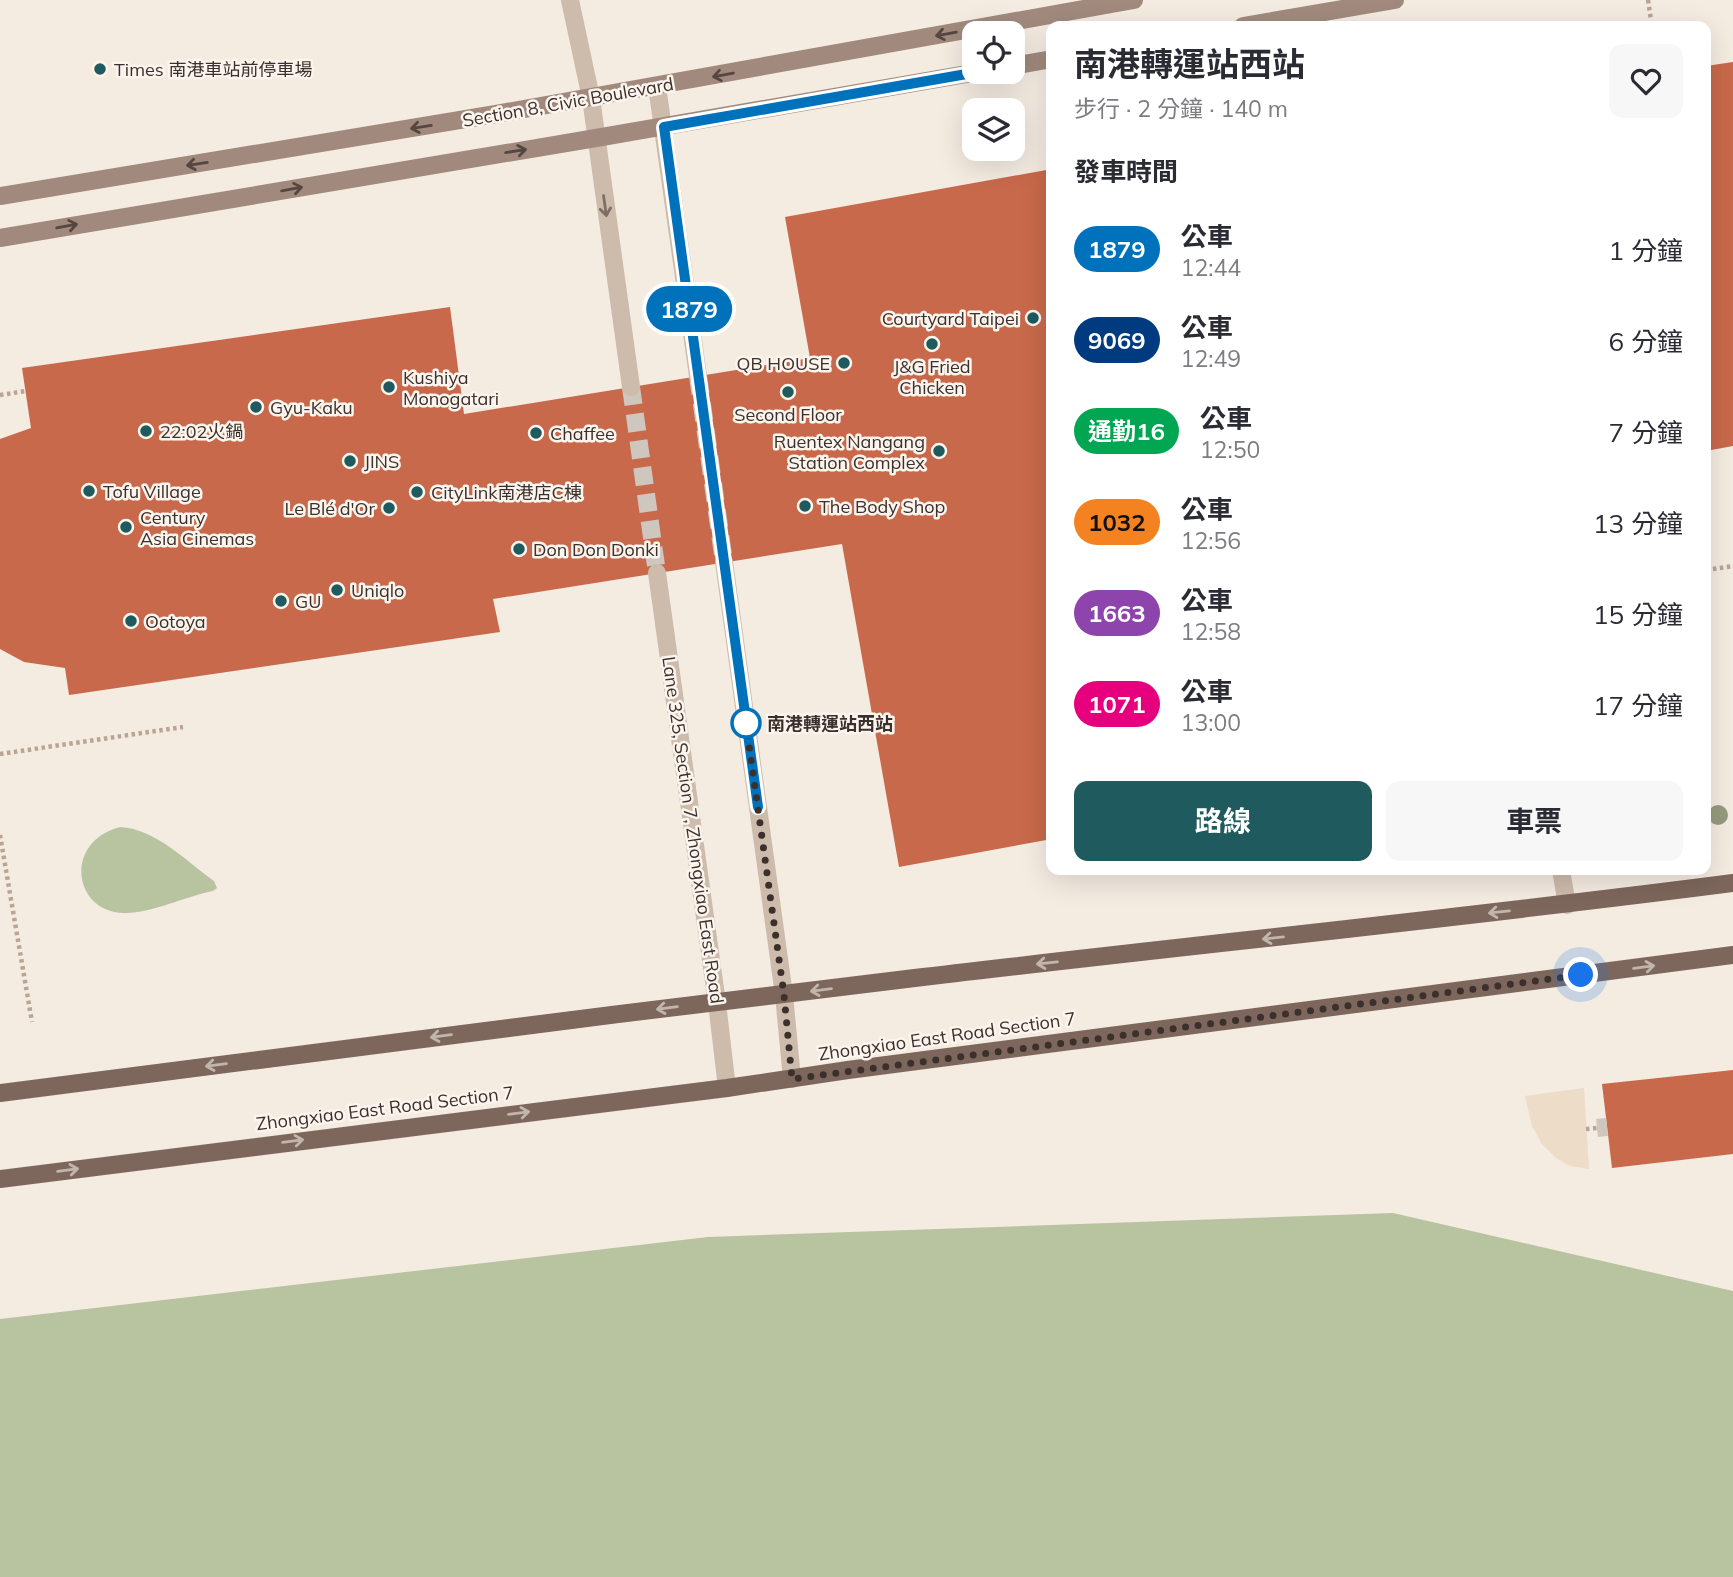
<!DOCTYPE html>
<html lang="zh-TW">
<meta charset="utf-8">
<style>
:root{--surface:#fff;--page:#f7f7f7;--text:#2b2b33;--muted:#7c7c81;--accent:#1f5a5e}
body{margin:0;font-family:Mulish,"Noto Sans TC",sans-serif;background:var(--page);color:var(--text);height:100vh;display:flex;flex-direction:column;font-size:26px;white-space:nowrap}
*{box-sizing:border-box;margin:0}
p{font-size:23px;color:var(--muted)}
.icon{flex:none;width:38px;height:38px;fill:none;stroke:currentColor;stroke-width:2;stroke-linecap:round;stroke-linejoin:round}
.map{position:relative;flex:1;overflow:hidden}
.details{position:absolute;left:1046px;top:21px;width:665px;height:854px;display:flex;flex-direction:column;background:var(--surface);border-radius:14px;box-shadow:0 7px 28px #0002}
.details>*{flex:none}
.badge{padding:0 14px;border-radius:23px;font-size:24px;line-height:46px}
.buttons{position:absolute;left:962px;top:21px;display:grid;gap:14px}
.buttons a{display:grid;place-items:center;width:63px;height:63px;border-radius:14px;background:var(--surface);box-shadow:0 7px 28px #0002;font-size:35px}
.you{position:absolute;width:35px;height:35px;margin:-18px;border:5px solid #fff;border-radius:50%;background:#1a73e8;box-shadow:0 0 0 10px #1a73e833}
.map>.badge{position:absolute;translate:-50% -50%;box-shadow:0 0 0 4px #fff}
h2{padding:0 28px;font-size:26px;line-height:63px}
.round{display:grid;place-items:center;flex:none;width:74px;height:74px;border-radius:14px;background:var(--page)}
.overview{display:flex;align-items:center;justify-content:space-between;height:119px;padding:0 28px}
h1{font-size:33px;font-weight:700;line-height:52px}
.cta{display:flex;gap:14px;margin-top:auto;padding:14px 28px}
.cta a{flex:1;height:80px;border-radius:14px;background:var(--accent);color:#fff;font-size:28px;font-weight:700;line-height:80px;text-align:center}
.cta a+a{background:var(--page);color:var(--text)}
ul{padding:0;list-style:none}
li{display:flex;align-items:center;gap:21px;height:91px;padding:0 28px}
li div{flex:1}
li b{display:block;font-size:26px}
li em{font-style:normal}
li .badge{min-width:77px;font-weight:700;text-align:center}
.map>svg:first-child{display:block}
.green{fill:#b8c4a0}
.plaza{fill:#ecdcc8}
.building{fill:#c8694b}
.lines{fill:none;stroke-linecap:round;stroke-linejoin:round}
.street-tunnel{stroke:#cfc6bd;stroke-width:18;stroke-dasharray:18 9;stroke-linecap:butt}
.path{stroke:#b9a596;stroke-width:4.5;stroke-dasharray:3.5 3.5;stroke-linecap:butt}
.lane{stroke:#cdbbac;stroke-width:18}
.street{stroke:#cdbbac;stroke-width:18}
.secondary{stroke:#a18a7d;stroke-width:18}
.primary{stroke:#7d675c;stroke-width:18}
.tree{fill:#969b7f}
.oneway{stroke:#544640}
.oneway2{stroke:#7d6f65}
.oneway3{stroke:#c2b5ac}
.line-casing{stroke:#fff;stroke-width:16}
.line{stroke:#0072bc;stroke-width:10}
.walk{stroke:#3b302b;stroke-width:7;stroke-dasharray:0 12.6}
.poi-dot{fill:#1f5a5e;stroke:#fbf5ee;stroke-width:2.5}
.stop-dot{fill:#fff;stroke:#0072bc;stroke-width:3.5}
.labels{text-anchor:middle;dominant-baseline:central;stroke-width:5;stroke-linejoin:round;paint-order:stroke}
.poi-label{font-size:18px;fill:#3b302b;stroke:#fbf5ee;text-anchor:start}
.street-label{font-size:18px;fill:#3b302b;stroke:#fbf5ee}
.stop-label{font-size:18px;font-weight:bold;fill:#3b302b;stroke:#fbf5ee;text-anchor:start}
</style>
<div class="map">
<svg width="1733" height="1577" viewBox="0 0 1733 1577">
<rect width="100%" height="100%" fill="#f4ebe1"/>
<!-- green -->
<path class="green" d="M 120,827 C 156,829 186,861 214,881 L 217,888 L 213,891 C 187,896 149,914 124,913 C 73,912 63,842 120,827 Z
M 1393,1213 L 1733,1291 L 1733,1577 L 0,1577 L 0,1319 L 708,1237 Z"/>
<!-- plaza -->
<path class="plaza" d="M 1584,1088 L 1589,1169 L 1570,1166 L 1555,1157 L 1542,1144 L 1532,1126 L 1525,1096 Z"/>
<!-- building -->
<path class="building" d="M 1733,62 L 1733,446 L 1706,451 L 1706,66 Z
M 1052,169 L 1052,839 L 899,867 L 842,544 L 493,599 L 500,632 L 69,695 L 65,668 L 24,662 L 0,649 L 0,439 L 31,428 L 22,368 L 450,307 L 464,414 L 810,358 L 785,217 Z
M 1733,1070 L 1733,1154 L 1612,1168 L 1602,1084 Z"/>
<g class="lines">
<!-- street-tunnel -->
<path class="street-tunnel" d="M 698,376 L 724,562
M 631,387 L 657,573
M 1597,1128 L 1607,1127"/>
<!-- path -->
<path class="path" d="M 1648,0 L 1651,20
M 0,395 L 26,391
M 1706,570 L 1733,566
M 0,754 L 183,727
M 0,835 L 32,1022
M 1586,1129 L 1597,1128"/>
<!-- lane -->
<path class="lane" d="M 1561,870 L 1567,905"/>
<!-- street -->
<path class="street" d="M 570,0 L 591,98 L 631,387
M 657,86 L 698,376
M 724,562 L 784,995 L 792,1079
M 657,573 L 717,1003 L 727,1088"/>
<!-- secondary -->
<path class="secondary" d="M 1243,26 L 1395,0
M 1013,66 L 1052,59
M 0,196 L 496,114 L 1134,0
M 0,238 L 596,138 L 978,72"/>
<!-- primary -->
<path class="primary" d="M 0,1093 C 308,1054 615,1013 923,977 C 1193,945 1463,918 1733,883
M 0,1179 L 727,1088 L 848,1070 L 1733,955"/>
</g>
<!-- trees -->
<circle class="tree" cx="1718" cy="815" r="10"/>
<!-- one-way arrows -->
<defs><path id="oneway-shaft" d="M-6 0H5M1.5-3L5.5 0L1.5 3" fill="none" stroke-width="1.6" stroke-linecap="round" stroke-linejoin="round" transform="scale(1.75)"/></defs>
<g class="oneway">
<use href="#oneway-shaft" transform="translate(946 34) rotate(170)"/>
<use href="#oneway-shaft" transform="translate(723 75) rotate(170)"/>
<use href="#oneway-shaft" transform="translate(421 127) rotate(171)"/>
<use href="#oneway-shaft" transform="translate(516 151) rotate(-9)"/>
<use href="#oneway-shaft" transform="translate(197 164) rotate(171)"/>
<use href="#oneway-shaft" transform="translate(292 189) rotate(-10)"/>
<use href="#oneway-shaft" transform="translate(67 226) rotate(-10)"/>
</g>
<use class="oneway2" href="#oneway-shaft" transform="translate(605 206) rotate(82)"/>
<g class="oneway3">
<use href="#oneway-shaft" transform="translate(1499 912) rotate(174)"/>
<use href="#oneway-shaft" transform="translate(1273 938) rotate(174)"/>
<use href="#oneway-shaft" transform="translate(1047 963) rotate(174)"/>
<use href="#oneway-shaft" transform="translate(1644 967) rotate(-7)"/>
<use href="#oneway-shaft" transform="translate(821 990) rotate(173)"/>
<use href="#oneway-shaft" transform="translate(667 1008) rotate(173)"/>
<use href="#oneway-shaft" transform="translate(441 1036) rotate(173)"/>
<use href="#oneway-shaft" transform="translate(216 1065) rotate(173)"/>
<use href="#oneway-shaft" transform="translate(519 1113) rotate(-7)"/>
<use href="#oneway-shaft" transform="translate(293 1141) rotate(-7)"/>
<use href="#oneway-shaft" transform="translate(68 1170) rotate(-7)"/>
</g>
<g class="lines">
<defs>
<path id="line" d="M 758,807 L 664,127 L 978,72"/>
</defs>
<!-- line casing -->
<use href="#line" class="line-casing"/>
<!-- line -->
<use href="#line" class="line"/>
<!-- walk -->
<path class="walk" d="M 746,723 L 784,995 L 792,1079 L 1581,975"/>
</g>
<!-- markers -->
<g class="poi-dot">
<circle cx="100" cy="69" r="7"/>
<circle cx="1033" cy="318" r="7"/>
<circle cx="932" cy="344" r="7"/>
<circle cx="844" cy="363" r="7"/>
<circle cx="389" cy="387" r="7"/>
<circle cx="788" cy="392" r="7"/>
<circle cx="256" cy="407" r="7"/>
<circle cx="146" cy="431" r="7"/>
<circle cx="536" cy="433" r="7"/>
<circle cx="939" cy="451" r="7"/>
<circle cx="350" cy="461" r="7"/>
<circle cx="89" cy="491" r="7"/>
<circle cx="417" cy="492" r="7"/>
<circle cx="805" cy="506" r="7"/>
<circle cx="389" cy="508" r="7"/>
<circle cx="126" cy="527" r="7"/>
<circle cx="519" cy="549" r="7"/>
<circle cx="337" cy="590" r="7"/>
<circle cx="281" cy="601" r="7"/>
<circle cx="131" cy="621" r="7"/>
</g>
<circle class="stop-dot" cx="746" cy="723" r="14"/>
<g class="labels">
<!-- poi labels -->
<g class="poi-label">
<text x="114" y="69">Times 南港車站前停車場</text>
<text x="1019" y="318" text-anchor="end">Courtyard Taipei</text>
<text x="830" y="363" text-anchor="end">QB HOUSE</text>
<text x="932" y="366" text-anchor="middle">J&amp;G Fried<tspan x="932" dy="21">Chicken</tspan></text>
<text x="403" y="377">Kushiya<tspan x="403" dy="21">Monogatari</tspan></text>
<text x="270" y="407">Gyu-Kaku</text>
<text x="788" y="414" text-anchor="middle">Second Floor</text>
<text x="160" y="431">22:02火鍋</text>
<text x="550" y="433">Chaffee</text>
<text x="925" y="441" text-anchor="end">Ruentex Nangang<tspan x="925" dy="21">Station Complex</tspan></text>
<text x="364" y="461">JINS</text>
<text x="103" y="491">Tofu Village</text>
<text x="431" y="492">CityLink南港店C棟</text>
<text x="819" y="506">The Body Shop</text>
<text x="375" y="508" text-anchor="end">Le Blé d'Or</text>
<text x="140" y="517">Century<tspan x="140" dy="21">Asia Cinemas</tspan></text>
<text x="533" y="549">Don Don Donki</text>
<text x="351" y="590">Uniqlo</text>
<text x="295" y="601">GU</text>
<text x="145" y="621">Ootoya</text>
</g>
<!-- street labels -->
<g class="street-label">
<text transform="translate(568 102) rotate(-10)">Section 8, Civic Boulevard</text>
<text transform="translate(693 830) rotate(82)">Lane 325, Section 7, Zhongxiao East Road</text>
<text transform="translate(947 1036) rotate(-8)">Zhongxiao East Road Section 7</text>
<text transform="translate(385 1108) rotate(-7)">Zhongxiao East Road Section 7</text>
</g>
<!-- stop labels -->
<g class="stop-label">
<text x="767" y="723">南港轉運站西站</text>
</g>
</g>
</svg>
<div class="buttons">
<a><svg class="icon" aria-label="locate" viewBox="0 0 24 24"><circle cx="12" cy="12" r="6"/><path d="M12 2v4M12 18v4M2 12h4M18 12h4"/></svg></a>
<a><svg class="icon" aria-label="layers" viewBox="0 0 24 24"><path d="M12 4l9 5-9 5-9-5zM3 14l9 5 9-5"/></svg></a>
</div>
<div class="you" style="left:1581px;top:975px"></div>
<b class="badge" style="left:689px;top:309px;background:#0072bc;color:#fff">1879</b>
<section class="details">
<div class="overview"><div><h1>南港轉運站西站</h1><p>步行 · 2 分鐘 · 140 m</p></div><a class="round"><svg class="icon" aria-label="heart" viewBox="0 0 24 24"><path d="M12 20l-8-8c-3-5 5-10 8-4 3-6 11-1 8 4z"/></svg></a></div>
<h2>發車時間</h2>
<ul>
<li><span class="badge" style="background:#0072bc;color:#fff">1879</span><div><b>公車</b><p>12:44</p></div><em>1 分鐘</em></li>
<li><span class="badge" style="background:#003b80;color:#fff">9069</span><div><b>公車</b><p>12:49</p></div><em>6 分鐘</em></li>
<li><span class="badge" style="background:#00a651;color:#fff">通勤16</span><div><b>公車</b><p>12:50</p></div><em>7 分鐘</em></li>
<li><span class="badge" style="background:#f58220;color:#111">1032</span><div><b>公車</b><p>12:56</p></div><em>13 分鐘</em></li>
<li><span class="badge" style="background:#8e44ad;color:#fff">1663</span><div><b>公車</b><p>12:58</p></div><em>15 分鐘</em></li>
<li><span class="badge" style="background:#e6007e;color:#fff">1071</span><div><b>公車</b><p>13:00</p></div><em>17 分鐘</em></li>
</ul>
<div class="cta"><a>路線</a><a>車票</a></div>
</section>
</div>
